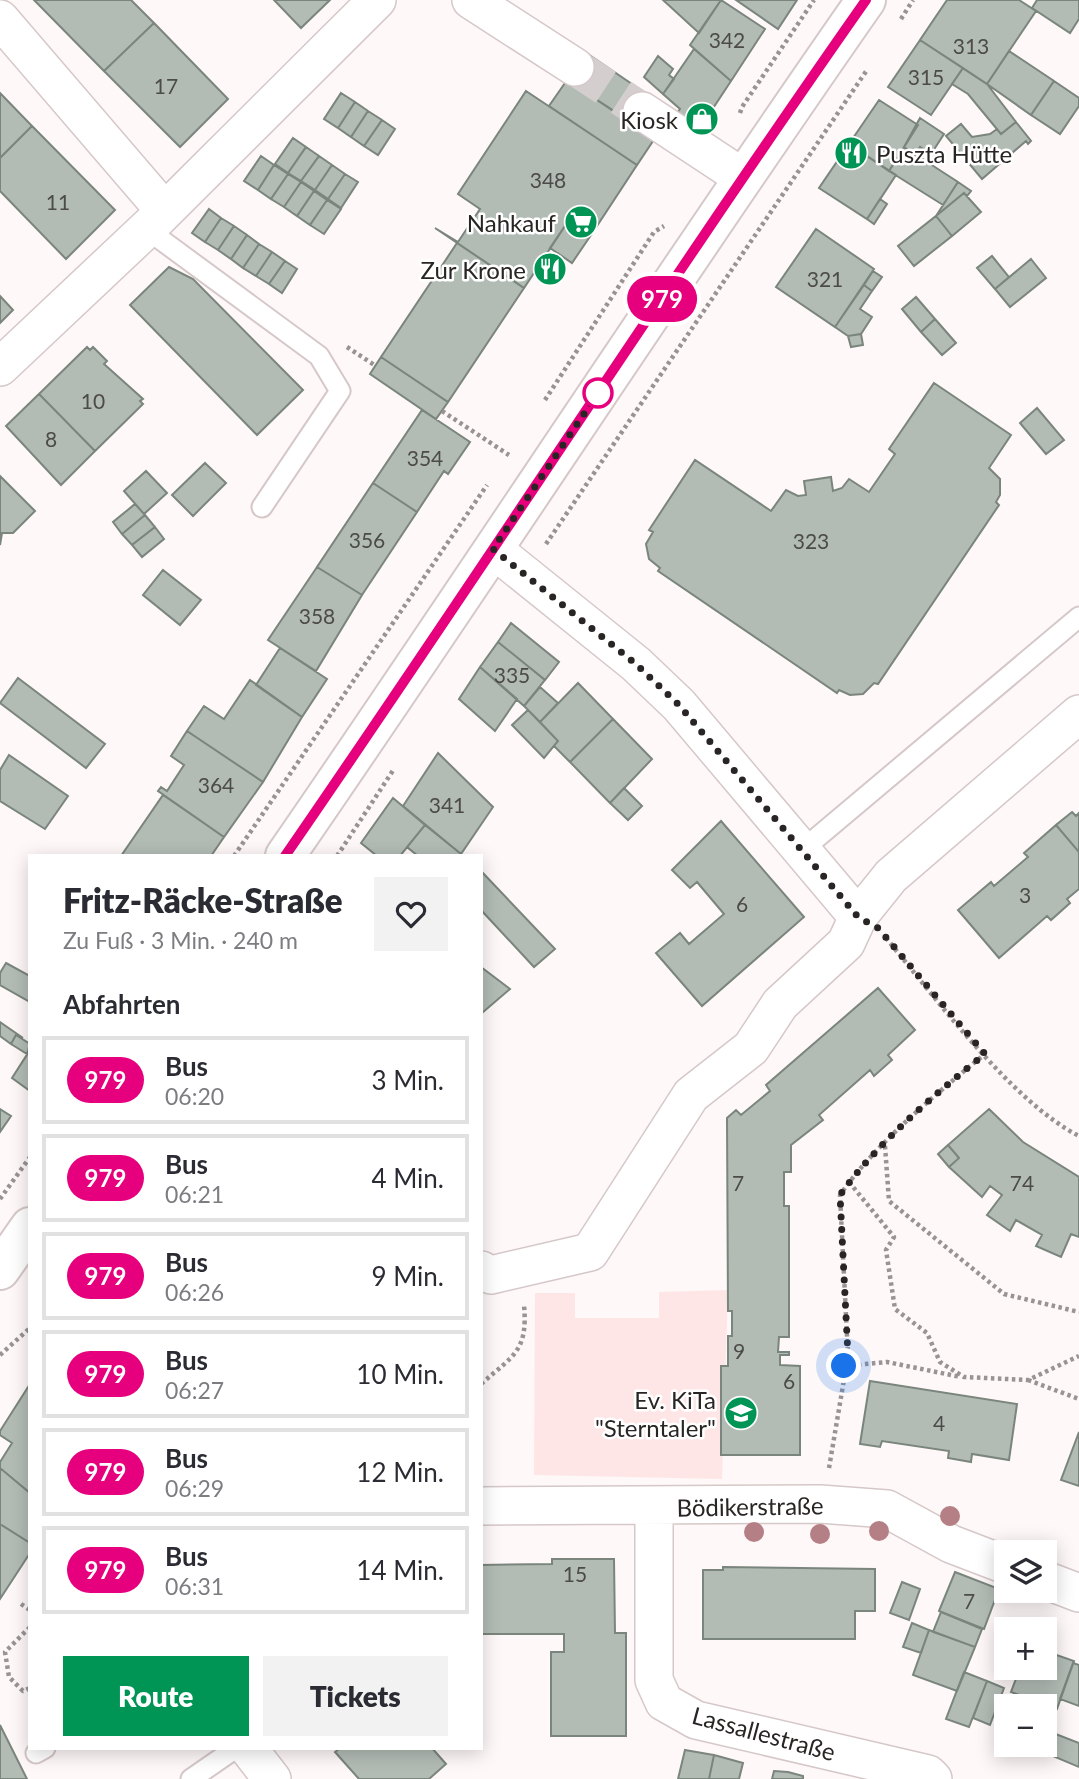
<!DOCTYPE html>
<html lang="de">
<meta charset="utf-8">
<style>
:root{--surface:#fff;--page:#f2f2f3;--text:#2b2b33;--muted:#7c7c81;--line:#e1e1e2;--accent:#009455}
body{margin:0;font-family:Lato,sans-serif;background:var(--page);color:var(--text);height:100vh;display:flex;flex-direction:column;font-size:26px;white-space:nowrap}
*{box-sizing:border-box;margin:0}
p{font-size:23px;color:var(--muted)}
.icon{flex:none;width:38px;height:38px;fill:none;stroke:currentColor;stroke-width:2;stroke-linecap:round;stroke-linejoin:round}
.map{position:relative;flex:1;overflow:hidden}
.drawer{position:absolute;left:28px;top:854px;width:455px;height:896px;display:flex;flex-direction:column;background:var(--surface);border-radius:0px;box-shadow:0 4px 18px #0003}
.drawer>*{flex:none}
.badge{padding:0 14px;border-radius:23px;font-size:24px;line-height:46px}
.controls{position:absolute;left:994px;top:1540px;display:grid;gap:14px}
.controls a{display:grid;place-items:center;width:63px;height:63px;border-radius:0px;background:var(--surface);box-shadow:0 4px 18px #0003;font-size:35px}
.you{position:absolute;width:35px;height:35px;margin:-18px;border:5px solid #fff;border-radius:50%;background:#1a73e8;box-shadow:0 0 0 10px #1a73e833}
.map>.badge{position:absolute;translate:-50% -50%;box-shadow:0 0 0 4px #fff}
h2{padding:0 35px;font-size:26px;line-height:63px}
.round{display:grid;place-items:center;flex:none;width:74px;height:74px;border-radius:0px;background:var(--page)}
.summary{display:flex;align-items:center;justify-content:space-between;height:119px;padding:0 35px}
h1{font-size:33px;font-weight:800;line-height:52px}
.cta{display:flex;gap:14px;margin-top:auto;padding:14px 35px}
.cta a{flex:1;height:80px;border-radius:0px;background:var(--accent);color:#fff;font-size:28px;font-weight:800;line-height:80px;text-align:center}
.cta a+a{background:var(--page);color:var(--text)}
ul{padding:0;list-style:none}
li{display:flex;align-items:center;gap:21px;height:88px;margin:0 14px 10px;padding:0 21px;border:4px solid var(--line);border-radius:0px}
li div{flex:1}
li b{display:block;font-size:26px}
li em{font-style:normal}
li .badge{min-width:77px;font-weight:700;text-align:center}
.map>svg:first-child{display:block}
.built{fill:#fee6e6}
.building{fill:#b2bcb5;stroke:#7a857d;stroke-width:2}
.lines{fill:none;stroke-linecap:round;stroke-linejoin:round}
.minor-tunnel{stroke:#d4cece;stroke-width:37;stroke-dasharray:37 18;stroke-linecap:butt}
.service-casing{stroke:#d6c8c8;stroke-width:23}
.minor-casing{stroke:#d6c8c8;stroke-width:40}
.tertiary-casing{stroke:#d6c8c8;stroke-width:42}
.path{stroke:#999393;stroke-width:4.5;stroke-dasharray:3.5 3.5;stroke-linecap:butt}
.service{stroke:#fff;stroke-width:19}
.minor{stroke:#fff;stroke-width:37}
.tertiary{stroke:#fff;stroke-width:38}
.tree{fill:#b57f86}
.line-casing{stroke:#fff;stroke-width:16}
.line{stroke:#e6007e;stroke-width:10}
.walk{stroke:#2a2525;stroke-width:7;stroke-dasharray:0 12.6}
.stop-dot{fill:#fff;stroke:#e6007e;stroke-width:3.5}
.labels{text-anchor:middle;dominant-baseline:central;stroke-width:5;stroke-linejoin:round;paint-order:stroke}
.number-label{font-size:21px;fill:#4c4b49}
.poi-label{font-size:24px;fill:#2a2525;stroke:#fff;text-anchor:end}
.street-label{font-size:24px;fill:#2a2525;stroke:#fff}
</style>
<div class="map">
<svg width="1079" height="1779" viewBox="0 0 1079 1779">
<rect width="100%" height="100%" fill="#fef8f8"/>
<!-- built -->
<path class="built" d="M 728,1290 L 722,1479 L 534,1475 L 535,1293 L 575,1293 L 575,1318 L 659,1318 L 659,1292 Z"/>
<!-- building -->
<path class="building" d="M 34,0 L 131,0 L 154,23 L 104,71 Z
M 274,0 L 330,0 L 301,28 Z
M 663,0 L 721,0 L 699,33 Z
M 721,0 L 765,29 L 731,81 L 690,45 Z
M 736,0 L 797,0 L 778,29 Z
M 947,0 L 1019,0 L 1036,11 L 987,84 L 920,40 Z
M 1037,0 L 1079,0 L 1079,19 L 1070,33 L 1032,8 Z
M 154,23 L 228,99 L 180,147 L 104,71 Z
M 920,40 L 963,68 L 931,115 L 888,87 Z
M 694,49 L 731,81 L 698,131 L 675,116 L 680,109 L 663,94 Z
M 1009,51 L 1054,81 L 1031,115 L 987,84 Z
M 585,52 L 651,97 L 633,124 L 567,80 Z
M 658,56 L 673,69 L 669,75 L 674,79 L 663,94 L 644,77 Z
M 963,68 L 987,84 L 1016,122 L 1001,134 L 968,94 L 952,84 Z
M 567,80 L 655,138 L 637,165 L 549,106 Z
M 1054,81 L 1079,98 L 1079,106 L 1060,134 L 1031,115 Z
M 526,91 L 637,165 L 591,235 L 569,220 L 524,288 L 435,228 L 458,242 L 480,209 L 458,194 Z
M 0,93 L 32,126 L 0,158 Z
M 341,93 L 355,102 L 338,128 L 324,119 Z
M 879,100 L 918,125 L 889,171 L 849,144 Z
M 355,102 L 368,111 L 351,137 L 338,128 Z
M 368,111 L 382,120 L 364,146 L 351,137 Z
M 920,118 L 944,134 L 931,154 L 920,147 L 915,155 L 904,147 Z
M 382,120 L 395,129 L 378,155 L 364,146 Z
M 1016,122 L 1031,141 L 1028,144 L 1026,141 L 982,179 L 946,136 L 961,124 L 972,137 L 990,134 L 997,129 L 1001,134 Z
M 32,126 L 115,210 L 66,259 L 0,191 L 0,158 Z
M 293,138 L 306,147 L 288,173 L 275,164 Z
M 849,144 L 896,175 L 867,219 L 819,188 Z
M 306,147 L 319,156 L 301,181 L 288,173 Z
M 904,147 L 958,182 L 943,205 L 889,171 Z
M 261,156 L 274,165 L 258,190 L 244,181 Z
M 319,156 L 332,165 L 315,190 L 301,181 Z
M 274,165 L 288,174 L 271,199 L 258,190 Z
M 332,165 L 345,174 L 328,199 L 315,190 Z
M 288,174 L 301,182 L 284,207 L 271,199 Z
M 345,174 L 358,182 L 341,208 L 328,199 Z
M 301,182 L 314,191 L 297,216 L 284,207 Z
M 958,182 L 971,191 L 967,196 L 964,193 L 936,216 Z
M 314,191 L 327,200 L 310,225 L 297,216 Z
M 964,193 L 981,212 L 952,236 L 936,216 Z
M 880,199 L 887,204 L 874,224 L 867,219 Z
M 327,200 L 341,209 L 324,234 L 310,225 Z
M 209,209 L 221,218 L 205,242 L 192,233 Z
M 936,216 L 952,236 L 914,266 L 898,246 Z
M 221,218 L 234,226 L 218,250 L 205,242 Z
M 569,220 L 591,235 L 572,263 L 550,248 Z
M 234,226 L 247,235 L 231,259 L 218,250 Z
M 816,229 L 874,269 L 835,327 L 776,287 Z
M 247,235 L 259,244 L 243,268 L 231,259 Z
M 457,243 L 524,288 L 448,402 L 381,357 Z
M 259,244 L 272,252 L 256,276 L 243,268 Z
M 272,252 L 285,261 L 269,284 L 256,276 Z
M 992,256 L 1009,277 L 995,289 L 977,268 Z
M 1031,259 L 1046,278 L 1010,307 L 995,289 Z
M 285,261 L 297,269 L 282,293 L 269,284 Z
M 169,267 L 193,279 L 303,390 L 257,435 L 130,305 Z
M 873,271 L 882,277 L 872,291 L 864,285 Z
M 864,285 L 872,291 L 860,309 L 872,317 L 861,334 L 848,336 L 835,327 Z
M 0,296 L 13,310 L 0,323 Z
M 916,297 L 935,319 L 921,332 L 902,309 Z
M 935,319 L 956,343 L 942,355 L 921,332 Z
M 861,334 L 863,345 L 851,347 L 848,336 Z
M 87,347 L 90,350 L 93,347 L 107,361 L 104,364 L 143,399 L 140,401 L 143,404 L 95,451 L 39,394 Z
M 381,357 L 448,402 L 436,419 L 370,374 Z
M 934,383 L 1011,435 L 989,468 L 1000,479 L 1000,495 L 996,502 L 999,505 L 878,684 L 874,683 L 863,694 L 850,695 L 839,690 L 837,693 L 658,571 L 660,568 L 649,559 L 646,544 L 653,532 L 649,530 L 695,460 L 771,511 L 786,490 L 798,496 L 806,495 L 804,481 L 831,477 L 833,491 L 842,488 L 849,479 L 869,492 L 895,454 L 889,449 Z
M 39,394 L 95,451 L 61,485 L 6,426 Z
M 1037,408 L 1064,440 L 1046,454 L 1020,423 Z
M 422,410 L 470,442 L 448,474 L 444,471 L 417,512 L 373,483 Z
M 205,463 L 226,483 L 193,516 L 172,495 Z
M 146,471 L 167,493 L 144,514 L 124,491 Z
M 0,476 L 35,511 L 13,533 L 2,533 L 0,545 Z
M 373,483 L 417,512 L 362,595 L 317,567 Z
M 135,504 L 145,515 L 122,534 L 113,522 Z
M 145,515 L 155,527 L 132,545 L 122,534 Z
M 155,527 L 164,539 L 142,557 L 132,545 Z
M 317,567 L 362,595 L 316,671 L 268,640 Z
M 163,570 L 201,600 L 180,625 L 143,595 Z
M 511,623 L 559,662 L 545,680 L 498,642 Z
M 498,642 L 545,680 L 524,706 L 480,667 Z
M 280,648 L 327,679 L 302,717 L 256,685 Z
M 480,667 L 517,699 L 495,731 L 459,699 Z
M 18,678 L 105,744 L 86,768 L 0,703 Z
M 250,680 L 302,717 L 263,782 L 187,731 L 204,706 L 224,719 Z
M 578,683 L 613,719 L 570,762 L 554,746 L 558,741 L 540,722 Z
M 540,687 L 558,703 L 540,722 L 524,706 Z
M 528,710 L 558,741 L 544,758 L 512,725 Z
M 613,719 L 652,759 L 610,803 L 570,762 Z
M 187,731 L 263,782 L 224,837 L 158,791 L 161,787 L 167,791 L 184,765 L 171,756 Z
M 438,753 L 493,807 L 461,854 L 403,806 Z
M 9,755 L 68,796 L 45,829 L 0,801 L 0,770 Z
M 624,788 L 642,806 L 628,820 L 610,803 Z
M 163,795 L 224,837 L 211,856 L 121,856 Z
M 393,798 L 425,825 L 400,856 L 377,856 L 361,843 Z
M 1072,812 L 1076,816 L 1079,813 L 1079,852 L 1056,825 Z
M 721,821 L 804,917 L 702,1006 L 656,953 L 680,933 L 689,944 L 724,914 L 697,882 L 690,888 L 672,870 Z
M 425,825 L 461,854 L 464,856 L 418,856 L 407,847 Z
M 1056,825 L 1079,852 L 1079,889 L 1067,899 L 1070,903 L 1051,920 L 1047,916 L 999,958 L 958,910 L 991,882 L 994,886 L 1028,857 L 1024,853 Z
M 481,871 L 555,949 L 534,967 L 481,910 Z
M 6,963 L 30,976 L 30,1002 L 0,985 L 0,973 Z
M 481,967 L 510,989 L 482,1013 L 481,1011 Z
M 878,988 L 915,1030 L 888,1055 L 892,1060 L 874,1076 L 870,1070 L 819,1115 L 823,1120 L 791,1145 L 791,1172 L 784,1172 L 784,1206 L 789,1206 L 789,1337 L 779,1337 L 778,1352 L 789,1352 L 789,1355 L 780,1355 L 780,1365 L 800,1366 L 800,1455 L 721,1455 L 721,1366 L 728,1366 L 728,1336 L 732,1336 L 732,1311 L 728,1311 L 727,1118 L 736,1110 L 741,1115 L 770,1091 L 766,1085 Z
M 0,1022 L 23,1038 L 16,1035 L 11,1044 L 0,1036 Z
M 16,1035 L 30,1044 L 27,1054 L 11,1044 Z
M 30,1050 L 30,1091 L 12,1078 Z
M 0,1109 L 11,1116 L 0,1132 Z
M 989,1109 L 1023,1142 L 1079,1177 L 1079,1237 L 1071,1234 L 1061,1257 L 1036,1246 L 1042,1235 L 1016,1220 L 1010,1231 L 987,1215 L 1002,1195 L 990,1186 L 982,1197 L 949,1167 L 959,1158 L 948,1145 Z
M 948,1145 L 959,1158 L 949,1167 L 938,1154 Z
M 870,1381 L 1017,1404 L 1009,1460 L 972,1454 L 971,1462 L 948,1458 L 949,1451 L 882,1441 L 880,1447 L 860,1444 Z
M 30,1384 L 30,1493 L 0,1468 L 0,1462 L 12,1443 L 0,1435 L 0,1431 Z
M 1079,1432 L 1079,1486 L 1061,1480 Z
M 0,1468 L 30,1493 L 30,1543 L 0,1524 Z
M 0,1524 L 30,1543 L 30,1553 L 0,1599 Z
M 552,1559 L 614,1559 L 615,1633 L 626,1633 L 626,1736 L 551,1736 L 551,1652 L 564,1652 L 564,1634 L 481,1634 L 481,1565 L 552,1564 Z
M 723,1567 L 875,1569 L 875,1611 L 855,1611 L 855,1639 L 703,1639 L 703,1570 L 723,1570 Z
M 955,1572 L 999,1589 L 984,1629 L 939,1611 Z
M 902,1582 L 920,1589 L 909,1620 L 890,1613 Z
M 941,1612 L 982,1629 L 975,1647 L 933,1632 Z
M 912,1623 L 929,1630 L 921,1653 L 903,1647 Z
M 929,1630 L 975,1647 L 957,1691 L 913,1675 Z
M 1045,1651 L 1074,1661 L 1057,1709 L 1011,1692 L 1020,1668 L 1045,1668 Z
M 1073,1663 L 1079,1665 L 1079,1706 L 1060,1699 Z
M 964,1672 L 987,1681 L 969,1727 L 946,1719 Z
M 987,1681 L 1004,1688 L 990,1725 L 973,1718 Z
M 0,1725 L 27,1779 L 0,1779 Z
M 1048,1731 L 1079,1743 L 1079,1767 L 1041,1751 Z
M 340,1748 L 432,1748 L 446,1764 L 429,1779 L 359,1779 L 335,1752 Z
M 685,1750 L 714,1755 L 709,1779 L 678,1779 Z
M 714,1755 L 743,1763 L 739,1779 L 709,1779 Z
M 774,1771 L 788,1772 L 803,1776 L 803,1779 L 772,1779 Z"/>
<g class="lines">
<!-- minor-tunnel -->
<path class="minor-tunnel" d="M 575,67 L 642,111"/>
<defs>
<path id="service" d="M 148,227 L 160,239 L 319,356 L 340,391 L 262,507
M 801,851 L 1079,617
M 36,1753 L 45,1748
M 191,1779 L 236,1748"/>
<path id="minor" d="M 471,0 L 575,67
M 0,19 L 164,210
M 642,111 L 742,177
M 0,367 L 157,219 L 377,0
M 493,549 L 636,664 L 679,705 L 858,917
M 481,1270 L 491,1275 L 590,1252 L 691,1095 L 751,1048 L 780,1004 L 846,943 L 858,917 L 891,876 L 1079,714
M 481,1506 L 820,1504 L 887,1509 L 951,1544 L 1006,1565
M 654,1507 L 654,1680 L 664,1702 L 696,1720 L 928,1774 L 933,1779
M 1045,1580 L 1079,1593
M 248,1748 L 272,1779"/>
<path id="tertiary" d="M 285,856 C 481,572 668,283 866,0
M 0,1270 L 30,1227"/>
</defs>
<!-- service casing -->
<use href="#service" class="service-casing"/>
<!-- minor casing -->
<use href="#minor" class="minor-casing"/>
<!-- tertiary casing -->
<use href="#tertiary" class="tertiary-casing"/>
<!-- path -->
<path class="path" d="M 901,19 L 913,0
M 740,113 L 742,107 L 814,0
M 347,347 L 376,366
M 545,400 L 654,232 L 664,226
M 442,411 L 509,455
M 546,544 L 867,70
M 234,856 L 487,485
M 337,856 L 394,769
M 886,938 C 935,997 1012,1102 1079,1136
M 885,1146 L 889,1201 L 1004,1294 L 1079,1312
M 849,1182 L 894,1237 L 886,1250 L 895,1309 L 927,1333 L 940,1362 L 964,1377 L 1028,1380 L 1079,1356
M 0,1199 L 30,1157
M 0,1355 L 30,1328
M 844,1366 L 887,1362 L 961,1377
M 1028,1380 L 1079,1399
M 481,1384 C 514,1355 528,1351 524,1305
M 829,1468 L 848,1356 L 840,1195 C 874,1145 938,1092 985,1054
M 21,1604 L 30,1610
M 30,1627 L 5,1652 L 9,1677 L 23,1691 L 30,1688"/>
<!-- service -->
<use href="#service" class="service"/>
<!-- minor -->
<use href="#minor" class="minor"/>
<!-- tertiary -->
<use href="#tertiary" class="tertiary"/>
</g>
<!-- trees -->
<g class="tree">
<circle cx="950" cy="1516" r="10"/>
<circle cx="879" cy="1531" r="10"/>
<circle cx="754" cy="1532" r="10"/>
<circle cx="820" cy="1534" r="10"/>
</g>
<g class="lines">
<defs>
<path id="line" d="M 285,856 C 481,572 668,282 866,0"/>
</defs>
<!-- line casing -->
<use href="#line" class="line-casing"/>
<!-- line -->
<use href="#line" class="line"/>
<!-- walk -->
<path class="walk" d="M 598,393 L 493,549 L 636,664 L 679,705 L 858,917 L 878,928 L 985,1054 C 936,1093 876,1144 840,1195 L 848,1356 L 844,1366"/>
</g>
<!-- icons -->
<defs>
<symbol id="shop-disc" viewBox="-11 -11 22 22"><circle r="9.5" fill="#009455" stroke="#fff"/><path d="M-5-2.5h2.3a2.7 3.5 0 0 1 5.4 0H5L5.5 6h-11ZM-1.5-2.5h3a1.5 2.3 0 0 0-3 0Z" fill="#fff"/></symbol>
<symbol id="restaurant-disc" viewBox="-11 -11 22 22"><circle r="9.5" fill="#009455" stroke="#fff"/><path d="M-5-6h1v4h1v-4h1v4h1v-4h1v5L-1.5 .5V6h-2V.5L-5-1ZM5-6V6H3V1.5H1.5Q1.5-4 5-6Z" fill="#fff"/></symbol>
<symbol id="supermarket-disc" viewBox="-11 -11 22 22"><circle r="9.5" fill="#009455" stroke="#fff"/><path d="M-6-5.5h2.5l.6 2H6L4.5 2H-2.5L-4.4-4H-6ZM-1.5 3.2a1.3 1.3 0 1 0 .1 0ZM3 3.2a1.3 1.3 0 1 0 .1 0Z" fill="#fff"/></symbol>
<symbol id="school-disc" viewBox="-11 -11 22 22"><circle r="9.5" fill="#009455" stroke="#fff"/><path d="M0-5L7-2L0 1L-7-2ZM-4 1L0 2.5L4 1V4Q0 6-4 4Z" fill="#fff"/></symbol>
</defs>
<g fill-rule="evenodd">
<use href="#shop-disc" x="683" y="100" width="38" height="38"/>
<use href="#restaurant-disc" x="832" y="134" width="38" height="38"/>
<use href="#supermarket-disc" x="562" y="203" width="38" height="38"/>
<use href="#restaurant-disc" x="531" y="250" width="38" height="38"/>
<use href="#school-disc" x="722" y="1394" width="38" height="38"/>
</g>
<!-- markers -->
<circle class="stop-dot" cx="598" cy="393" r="14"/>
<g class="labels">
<!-- number labels -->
<g class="number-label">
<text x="727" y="39">342</text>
<text x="971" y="45">313</text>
<text x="926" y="76">315</text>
<text x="166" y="85">17</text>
<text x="548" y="179">348</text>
<text x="58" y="201">11</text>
<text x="825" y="278">321</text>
<text x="93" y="400">10</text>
<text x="51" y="438">8</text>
<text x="425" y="457">354</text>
<text x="367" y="539">356</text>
<text x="811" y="540">323</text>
<text x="317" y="615">358</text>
<text x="512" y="674">335</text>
<text x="216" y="784">364</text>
<text x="447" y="804">341</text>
<text x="1025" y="894">3</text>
<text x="742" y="903">6</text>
<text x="738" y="1182">7</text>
<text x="1022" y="1182">74</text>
<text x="739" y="1350">9</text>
<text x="789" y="1380">6</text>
<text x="939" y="1422">4</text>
<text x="575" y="1573">15</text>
<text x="969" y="1600">7</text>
</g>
<!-- poi labels -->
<g class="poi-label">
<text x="678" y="119">Kiosk</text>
<text x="876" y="153" text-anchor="start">Puszta Hütte</text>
<text x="556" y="222">Nahkauf</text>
<text x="526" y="269">Zur Krone</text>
<text x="716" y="1399">Ev. KiTa<tspan x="716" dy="28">"Sterntaler"</tspan></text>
</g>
<!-- street labels -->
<g class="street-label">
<text transform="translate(750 1506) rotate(-1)">Bödikerstraße</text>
<text transform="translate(764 1733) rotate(15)">Lassallestraße</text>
</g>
</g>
</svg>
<div class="controls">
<a><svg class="icon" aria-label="layers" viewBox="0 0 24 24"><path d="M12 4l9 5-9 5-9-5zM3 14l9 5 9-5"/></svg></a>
<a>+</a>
<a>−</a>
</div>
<div class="you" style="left:844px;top:1366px"></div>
<b class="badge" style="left:662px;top:299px;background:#e6007e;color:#fff">979</b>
<section class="drawer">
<div class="summary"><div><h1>Fritz-Räcke-Straße</h1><p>Zu Fuß · 3 Min. · 240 m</p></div><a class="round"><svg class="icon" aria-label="heart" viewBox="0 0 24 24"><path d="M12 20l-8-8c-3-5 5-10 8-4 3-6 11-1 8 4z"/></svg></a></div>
<h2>Abfahrten</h2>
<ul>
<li><span class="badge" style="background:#e6007e;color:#fff">979</span><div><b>Bus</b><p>06:20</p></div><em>3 Min.</em></li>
<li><span class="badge" style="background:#e6007e;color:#fff">979</span><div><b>Bus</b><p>06:21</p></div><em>4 Min.</em></li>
<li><span class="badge" style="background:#e6007e;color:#fff">979</span><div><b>Bus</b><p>06:26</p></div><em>9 Min.</em></li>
<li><span class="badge" style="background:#e6007e;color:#fff">979</span><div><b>Bus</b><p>06:27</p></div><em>10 Min.</em></li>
<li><span class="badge" style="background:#e6007e;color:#fff">979</span><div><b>Bus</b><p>06:29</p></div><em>12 Min.</em></li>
<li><span class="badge" style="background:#e6007e;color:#fff">979</span><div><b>Bus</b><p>06:31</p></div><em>14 Min.</em></li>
</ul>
<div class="cta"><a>Route</a><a>Tickets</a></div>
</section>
</div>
